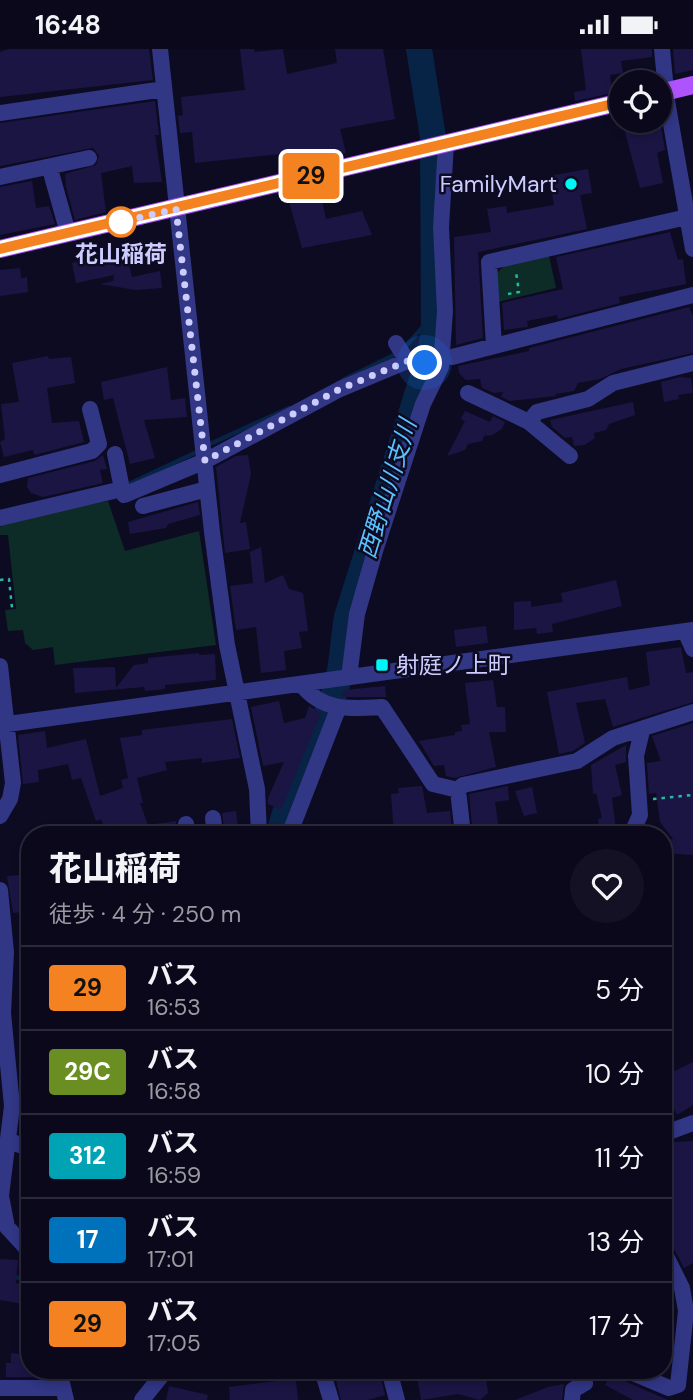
<!DOCTYPE html>
<html lang="ja">
<meta charset="utf-8">
<style>
:root{--surface:#0a081a;--page:#131123;--text:#f1f3f6;--muted:#999aa2;--line:#2a2939}
body{margin:0;font-family:"DM Sans","Noto Sans JP",sans-serif;background:var(--page);color:var(--text);height:100vh;display:flex;flex-direction:column;font-size:26px;white-space:nowrap}
*{box-sizing:border-box;margin:0}
p{font-size:23px;color:var(--muted)}
.icon{flex:none;width:38px;height:38px;fill:none;stroke:currentColor;stroke-width:2;stroke-linecap:round;stroke-linejoin:round}
.map{position:relative;flex:1;overflow:hidden}
.panel{position:absolute;left:21px;top:777px;width:651px;height:553px;display:flex;flex-direction:column;background:var(--surface);border-radius:28px;box-shadow:0 4px 10px #0003,0 0 0 2px var(--line)}
.panel>*{flex:none}
.badge{padding:0 14px;border-radius:5px;font-size:24px;line-height:46px}
.tools{position:absolute;left:609px;top:21px;display:grid;gap:14px}
.tools a{display:grid;place-items:center;width:63px;height:63px;border-radius:50%;background:var(--surface);box-shadow:0 4px 10px #0003,0 0 0 2px var(--line);font-size:35px}
.you{position:absolute;width:35px;height:35px;margin:-18px;border:5px solid #fff;border-radius:50%;background:#1a73e8;box-shadow:0 0 0 10px #1a73e833}
.map>.badge{position:absolute;translate:-50% -50%;box-shadow:0 0 0 4px #fff}
.round{display:grid;place-items:center;flex:none;width:74px;height:74px;border-radius:37px;background:var(--page)}
.overview{display:flex;align-items:center;justify-content:space-between;height:119px;padding:0 28px}
h1{font-size:33px;font-weight:800;line-height:52px}
ul{padding:0;list-style:none}
li{display:flex;align-items:center;gap:21px;height:84px;padding:0 28px;border-top:2px solid var(--line)}
li div{flex:1}
li b{display:block;font-size:26px}
li em{font-style:normal}
li .badge{min-width:77px;font-weight:700;text-align:center}
.status{display:flex;justify-content:space-between;align-items:center;height:49px;padding:0 35px;background:var(--surface);direction:ltr}
.status svg{height:19px;fill:currentColor}
.map>svg:first-child{display:block}
.green{fill:#0d2c28}
.lines{fill:none;stroke-linecap:round;stroke-linejoin:round}
.stream{stroke:#072345;stroke-width:4.5}
.river{stroke:#072345;stroke-width:26}
.building{fill:#1b1544}
.path{stroke:#22bca5;stroke-width:2.5;stroke-dasharray:3.5 5;stroke-linecap:butt}
.minor{stroke:#313685;stroke-width:16}
.major{stroke:#af53ff;stroke-width:18}
.line-casing{stroke:#fff;stroke-width:16}
.line{stroke:#f58220;stroke-width:10}
.walk{stroke:#cdccff;stroke-width:7;stroke-dasharray:0 12.6}
.poi-dot{fill:#00f5f7;stroke:#0d0b22;stroke-width:2.5}
.stop-dot{fill:#fff;stroke:#f58220;stroke-width:3.5}
.labels{text-anchor:middle;dominant-baseline:central;stroke-width:5;stroke-linejoin:round;paint-order:stroke}
.poi-label{font-size:23px;fill:#cdccff;stroke:#0d0b22;text-anchor:end}
.stop-label{font-size:23px;font-weight:bold;fill:#cdccff;stroke:#0d0b22}
.water-label{font-size:24px;font-style:italic;fill:#5ac2ff;stroke:#0d0b22}
</style>
<div class="status"><b>16:48</b><svg viewBox="0 0 49 12"><path d="M0 12V9h3v3zM5 12V6h3v6zM10 12V3h3v9zM15 12V0h3v12zM26 1h20v11H26zM47 4h2v5h-2z"/></svg></div>
<div class="map">
<svg width="693" height="1351" viewBox="0 0 693 1351">
<rect width="100%" height="100%" fill="#0d0b22"/>
<!-- green -->
<path class="green" d="M 549,207 L 556,239 L 498,253 L 496,225 L 505,216 Z
M 108,452 L 125,502 L 199,482 L 216,596 L 55,616 L 53,598 L 33,601 L 25,594 L 23,581 L 8,582 L 5,561 L 16,560 L 8,486 L 0,486 L 0,478 L 6,472 Z"/>
<g class="lines">
<!-- stream -->
<path class="stream" d="M 405,298 L 422,279 L 433,256
M 343,331 L 398,304
M 210,395 L 289,359
M 131,434 L 199,402
M 0,1224 L 30,1232"/>
<!-- river -->
<path class="river" d="M 279,786 C 290,738 316,694 333,648 C 343,621 342,596 347,568 L 430,305 L 434,281 L 433,88 L 419,0"/>
</g>
<!-- building -->
<path class="building" d="M 9,0 L 149,0 L 153,31 L 0,48 L 0,3 Z
M 240,0 L 254,0 L 255,3 L 283,0 L 287,25 L 337,14 L 335,0 L 383,0 L 395,70 L 340,80 L 346,104 L 320,110 L 318,104 L 294,107 L 295,116 L 282,119 L 280,105 L 195,114 L 192,83 L 180,84 L 178,67 L 183,66 L 181,48 L 245,41 Z
M 581,0 L 652,0 L 652,8 L 621,12 L 623,24 L 610,26 L 612,44 L 575,52 L 574,43 L 586,41 Z
M 673,0 L 693,0 L 693,21 L 675,25 Z
M 155,52 L 159,86 L 155,86 L 162,133 L 134,134 L 132,117 L 101,124 L 106,163 L 75,171 L 66,138 L 65,125 L 96,116 L 99,107 L 93,99 L 0,117 L 0,74 Z
M 622,72 L 660,72 L 665,101 L 657,104 L 663,134 L 640,139 Z
M 588,120 L 592,144 L 580,146 L 587,180 L 478,203 L 483,289 L 456,296 L 454,188 L 491,183 L 487,160 L 506,157 L 507,164 L 554,156 L 549,127 Z
M 32,132 L 36,159 L 49,157 L 55,175 L 0,186 L 0,138 Z
M 319,138 L 326,170 L 362,162 L 372,186 L 302,199 L 288,149 L 291,144 Z
M 670,183 L 678,211 L 683,210 L 686,235 L 619,248 L 620,254 L 558,270 L 557,266 L 527,272 L 528,278 L 504,281 L 502,254 L 563,240 L 556,208 Z
M 126,202 L 132,228 L 160,222 L 162,239 L 135,241 L 100,235 L 113,232 L 114,226 L 76,234 L 72,214 Z
M 20,219 L 21,229 L 27,228 L 28,243 L 0,247 L 0,221 Z
M 689,258 L 693,267 L 693,304 L 621,320 L 600,330 L 578,334 L 574,342 L 555,345 L 556,347 L 510,352 L 501,348 L 503,343 L 494,344 L 482,339 L 480,330 L 466,331 L 459,324 L 458,317 L 529,302 L 529,299 Z
M 48,307 L 49,310 L 71,308 L 75,334 L 47,339 L 52,374 L 79,372 L 84,393 L 34,406 L 33,401 L 4,408 L 0,393 L 5,390 L 1,355 L 19,353 L 12,314 Z
M 167,318 L 171,351 L 185,349 L 187,368 L 144,371 L 155,409 L 130,415 L 113,349 L 104,351 L 101,333 Z
M 680,328 L 691,329 L 693,344 L 678,346 L 679,350 L 664,353 L 661,333 Z
M 633,353 L 635,366 L 609,375 L 606,381 L 594,384 L 595,389 L 585,396 L 574,397 L 572,388 L 565,389 L 552,378 L 550,371 Z
M 465,362 L 490,373 L 493,367 L 505,373 L 502,380 L 492,386 L 485,387 L 486,383 L 482,392 L 468,395 L 465,401 L 447,407 L 465,372 L 461,370 Z
M 103,406 L 107,420 L 100,421 L 103,434 L 43,448 L 31,444 L 27,438 L 28,429 L 95,412 Z
M 248,406 L 251,425 L 240,474 L 246,473 L 250,500 L 225,504 L 216,418 L 236,407 Z
M 198,453 L 200,466 L 168,475 L 166,479 L 130,485 L 128,473 Z
M 261,498 L 265,534 L 283,526 L 289,540 L 303,544 L 308,582 L 299,583 L 302,599 L 284,602 L 286,621 L 261,624 L 256,578 L 236,581 L 230,537 L 253,534 L 250,503 Z
M 616,531 L 622,557 L 552,575 L 553,583 L 537,585 L 536,579 L 514,581 L 514,553 L 531,552 L 531,558 L 563,553 L 561,544 Z
M 486,577 L 488,594 L 456,598 L 454,581 Z
M 681,598 L 686,624 L 693,623 L 693,653 L 613,678 L 605,650 L 576,654 L 585,694 L 573,702 L 559,705 L 547,643 L 627,628 L 629,641 L 650,636 L 646,603 Z
M 199,604 L 199,606 L 215,605 L 216,631 L 165,636 L 165,640 L 145,642 L 144,638 L 75,644 L 73,619 L 115,618 L 116,639 L 134,616 L 148,614 L 148,609 Z
M 493,631 L 497,658 L 505,658 L 506,683 L 489,683 L 496,718 L 455,729 L 446,727 L 444,716 L 434,717 L 419,692 L 455,686 L 455,683 L 462,682 L 461,676 L 470,675 L 465,634 Z
M 385,637 L 386,648 L 341,648 L 344,641 Z
M 279,652 L 284,674 L 305,669 L 309,657 L 321,664 L 281,761 L 268,755 L 268,749 L 284,713 L 263,717 L 251,658 Z
M 232,670 L 240,709 L 202,714 L 202,709 L 165,713 L 167,721 L 137,729 L 143,754 L 140,754 L 148,776 L 176,772 L 177,786 L 107,786 L 101,770 L 96,772 L 81,729 L 72,731 L 68,715 L 38,721 L 39,733 L 23,735 L 18,686 L 45,682 L 47,699 L 86,690 L 100,747 L 123,739 L 121,731 L 128,729 L 120,689 L 142,686 L 142,681 Z
M 693,674 L 693,806 L 663,804 L 663,791 L 673,790 L 660,773 L 656,744 L 649,745 L 647,714 L 661,712 L 652,687 Z
M 626,696 L 626,713 L 615,716 L 622,746 L 612,749 L 616,781 L 600,784 L 598,770 L 602,769 L 596,744 L 593,745 L 591,716 Z
M 422,737 L 427,764 L 450,762 L 452,779 L 437,780 L 438,786 L 394,786 L 391,745 L 399,744 L 398,739 Z
M 508,737 L 509,751 L 495,753 L 499,782 L 473,785 L 469,745 Z
M 532,738 L 537,764 L 524,767 L 515,742 Z
M 236,762 L 239,786 L 225,786 L 222,764 Z
M 30,825 L 30,862 L 13,864 L 7,827 Z
M 693,1013 L 693,1056 L 677,1066 L 674,1060 L 663,1067 L 663,1022 L 672,1017 L 675,1022 Z
M 693,1092 L 693,1214 L 684,1219 L 663,1179 L 663,1158 L 673,1153 L 663,1135 L 663,1099 L 674,1093 Z
M 0,1210 L 18,1211 L 16,1234 L 26,1236 L 23,1255 L 0,1251 Z
M 11,1304 L 30,1306 L 30,1321 L 36,1321 L 36,1328 L 6,1328 L 6,1314 L 11,1314 Z
M 275,1321 L 295,1321 L 298,1351 L 230,1351 L 229,1338 L 276,1332 Z
M 343,1321 L 379,1321 L 385,1346 L 368,1351 L 341,1351 L 334,1324 Z
M 416,1321 L 485,1321 L 488,1344 L 480,1351 L 458,1345 L 421,1351 Z
M 613,1321 L 622,1331 L 668,1351 L 633,1351 L 605,1336 Z
M 564,1335 L 562,1351 L 515,1351 L 548,1338 Z
M 169,1337 L 208,1346 L 207,1351 L 166,1351 Z"/>
<g class="lines">
<!-- path -->
<path class="path" d="M 508,245 L 519,243 L 516,223
M 0,531 L 9,530 L 12,559
M 653,750 L 693,746"/>
<!-- minor -->
<path class="minor" d="M 160,0 L 212,483 L 227,596 L 257,740 L 259,786
M 662,0 L 667,52 L 693,200
M 0,64 L 164,40
M 50,120 L 68,184
M 0,128 L 89,109
M 396,294 L 407,312
M 494,297 L 489,213 L 687,168
M 452,308 L 693,246
M 468,344 L 529,373
M 115,405 L 122,440
M 570,407 L 529,373 L 537,363 L 588,350 L 613,334 L 693,314
M 0,426 L 92,402 L 99,395 L 90,360
M 143,457 L 207,440
M 0,469 L 122,440 L 124,446 L 205,412 L 340,340 L 407,312 L 441,318
M 685,582 L 693,600
M 0,617 L 13,734 L 10,750 L 0,767
M 349,628 L 357,565 L 375,502 L 423,355 L 441,318 L 445,262 L 441,178 L 446,95
M 301,635 C 323,663 350,660 382,658 L 433,735 L 458,741 L 463,736 L 577,712 L 613,689 L 693,663
M 0,676 L 693,581
M 458,741 L 463,786
M 213,769 L 215,786
M 186,775 L 188,786
M 289,786 L 338,660
M 631,786 L 640,766 L 636,707 L 642,682
M 0,841 L 6,903 L 3,964 L 12,1057 L 1,1147 L 7,1178 L 30,1203
M 663,1085 L 693,1074
M 10,1092 L 30,1100
M 59,1321 L 66,1351
M 322,1321 L 331,1351
M 389,1321 L 397,1351
M 626,1321 L 669,1339 L 678,1336 L 686,1262 L 682,1239 L 663,1201
M 0,1339 L 63,1339
M 142,1351 L 166,1321
M 572,1351 L 573,1341 L 585,1334 L 582,1321"/>
<!-- major -->
<path class="major" d="M 660,44 L 693,36
M 0,200 L 621,53"/>
</g>
<g class="lines">
<defs>
<path id="line" d="M 0,200 L 621,53"/>
</defs>
<!-- line casing -->
<use href="#line" class="line-casing"/>
<!-- line -->
<use href="#line" class="line"/>
<!-- walk -->
<path class="walk" d="M 121,173 L 112,175 L 176,160 L 205,412 L 340,340 L 410,311 L 425,314"/>
</g>
<!-- markers -->
<g class="poi-dot">
<circle cx="571" cy="135" r="7"/>
<rect x="375" y="609" width="14" height="14" rx="3.5"/>
</g>
<circle class="stop-dot" cx="121" cy="173" r="14"/>
<g class="labels">
<!-- poi labels -->
<g class="poi-label">
<text x="557" y="135">FamilyMart</text>
<text x="396" y="616" text-anchor="start">射庭ノ上町</text>
</g>
<!-- stop labels -->
<g class="stop-label">
<text x="121" y="205">花山稲荷</text>
</g>
<!-- water labels -->
<g class="water-label">
<text transform="translate(387 440) rotate(-73)">西野山川支川</text>
</g>
</g>
</svg>
<div class="tools">
<a><svg class="icon" aria-label="locate" viewBox="0 0 24 24"><circle cx="12" cy="12" r="6"/><path d="M12 2v4M12 18v4M2 12h4M18 12h4"/></svg></a>
</div>
<div class="you" style="left:425px;top:314px"></div>
<b class="badge" style="left:311px;top:127px;background:#f58220;color:#111">29</b>
<section class="panel">
<div class="overview"><div><h1>花山稲荷</h1><p>徒歩 · 4 分 · 250 m</p></div><a class="round"><svg class="icon" aria-label="heart" viewBox="0 0 24 24"><path d="M12 20l-8-8c-3-5 5-10 8-4 3-6 11-1 8 4z"/></svg></a></div>
<ul>
<li><span class="badge" style="background:#f58220;color:#111">29</span><div><b>バス</b><p>16:53</p></div><em>5 分</em></li>
<li><span class="badge" style="background:#6b8e23;color:#fff">29C</span><div><b>バス</b><p>16:58</p></div><em>10 分</em></li>
<li><span class="badge" style="background:#00a3b4;color:#fff">312</span><div><b>バス</b><p>16:59</p></div><em>11 分</em></li>
<li><span class="badge" style="background:#0072bc;color:#fff">17</span><div><b>バス</b><p>17:01</p></div><em>13 分</em></li>
<li><span class="badge" style="background:#f58220;color:#111">29</span><div><b>バス</b><p>17:05</p></div><em>17 分</em></li>
</ul>
</section>
</div>
